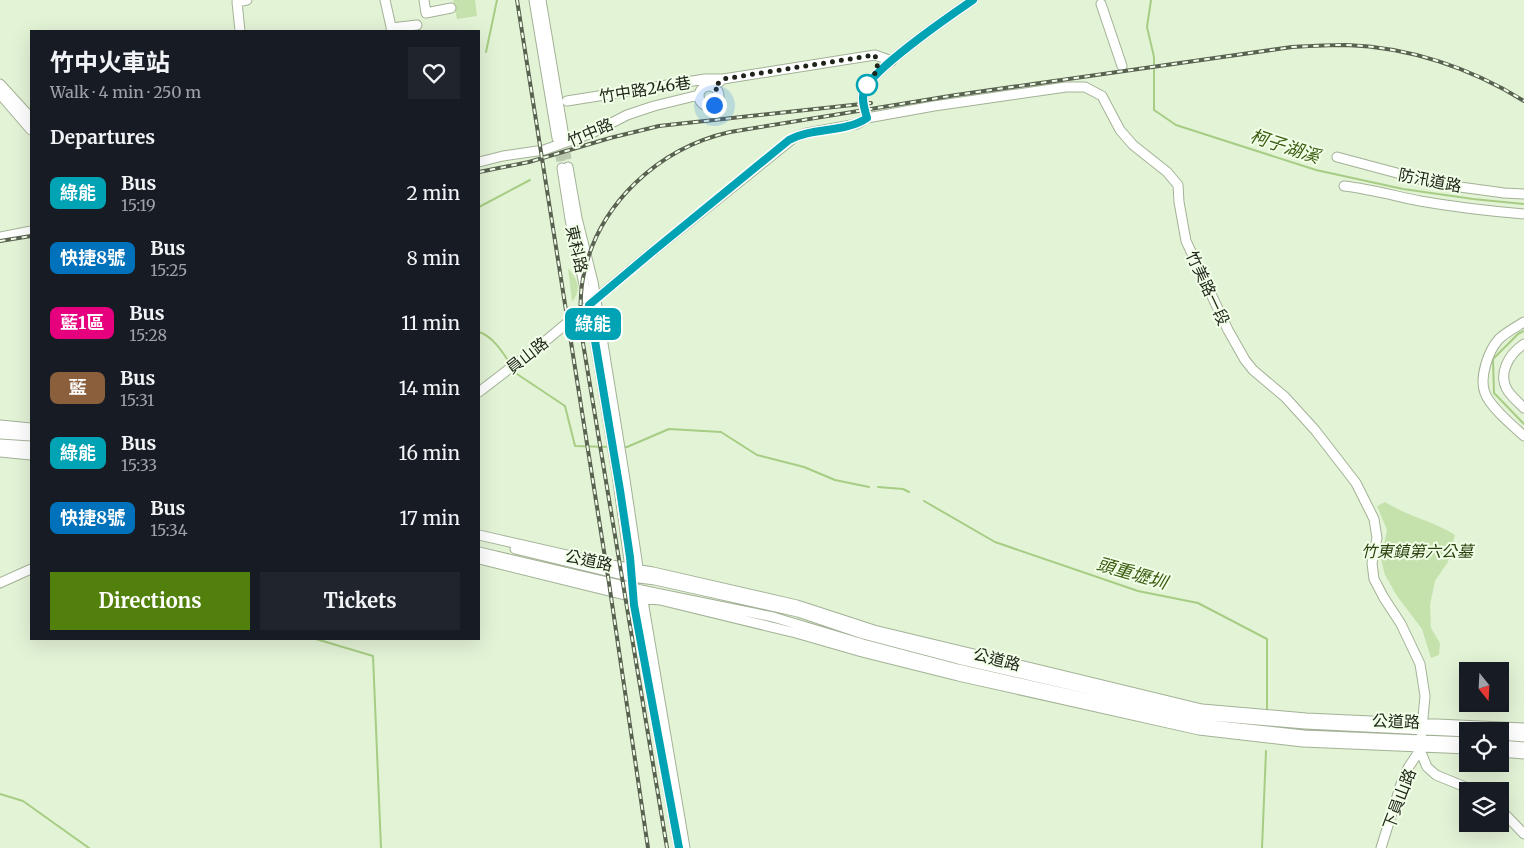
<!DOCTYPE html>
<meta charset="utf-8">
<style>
:root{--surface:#171b24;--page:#20242c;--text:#f1f3f6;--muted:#9ea1a6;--accent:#52800c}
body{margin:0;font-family:Merriweather,"Noto Sans TC",serif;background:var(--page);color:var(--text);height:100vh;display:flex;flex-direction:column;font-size:19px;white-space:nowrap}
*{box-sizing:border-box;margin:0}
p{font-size:16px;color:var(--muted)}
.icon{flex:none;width:28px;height:28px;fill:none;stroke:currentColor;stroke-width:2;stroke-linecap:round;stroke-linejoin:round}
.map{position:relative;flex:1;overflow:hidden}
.panel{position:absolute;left:30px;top:30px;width:450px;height:610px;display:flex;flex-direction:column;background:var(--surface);border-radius:0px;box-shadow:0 5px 20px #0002}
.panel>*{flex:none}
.badge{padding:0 10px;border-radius:8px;font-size:18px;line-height:32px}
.needle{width:32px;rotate:162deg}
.fabs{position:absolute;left:1459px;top:662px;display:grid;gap:10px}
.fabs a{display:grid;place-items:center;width:50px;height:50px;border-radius:0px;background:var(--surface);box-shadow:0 5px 20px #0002;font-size:25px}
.you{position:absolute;width:25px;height:25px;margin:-12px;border:4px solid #fff;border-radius:50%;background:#1a73e8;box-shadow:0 0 0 8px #1a73e833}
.map>.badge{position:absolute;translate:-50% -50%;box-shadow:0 0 0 2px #fff}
h2{padding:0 20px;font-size:19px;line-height:45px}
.round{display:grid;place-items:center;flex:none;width:52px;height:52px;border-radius:0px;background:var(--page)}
.summary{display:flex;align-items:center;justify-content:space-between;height:85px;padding:0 20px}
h1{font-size:24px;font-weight:700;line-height:38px}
.button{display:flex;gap:10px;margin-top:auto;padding:10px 20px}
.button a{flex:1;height:58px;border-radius:0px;background:var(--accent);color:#fff;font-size:20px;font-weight:700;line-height:58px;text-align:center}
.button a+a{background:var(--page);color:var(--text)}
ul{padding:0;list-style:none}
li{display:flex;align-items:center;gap:15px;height:65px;padding:0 20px}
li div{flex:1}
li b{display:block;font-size:19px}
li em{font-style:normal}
li .badge{min-width:55px;font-weight:700;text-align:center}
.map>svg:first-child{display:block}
.green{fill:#c5e2ac}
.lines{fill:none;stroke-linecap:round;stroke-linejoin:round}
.stream{stroke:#a7cd84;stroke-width:2}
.minor-tunnel{stroke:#bccab0;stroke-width:9;stroke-dasharray:9 4.5;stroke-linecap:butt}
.minor-casing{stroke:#a3b296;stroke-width:11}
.minor{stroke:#fff;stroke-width:9}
.rail-casing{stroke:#596251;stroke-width:4}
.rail{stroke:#f2ffe8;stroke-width:2;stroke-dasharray:5.5;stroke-linecap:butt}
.line-casing{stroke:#fff;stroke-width:11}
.line{stroke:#00a3b4;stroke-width:8}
.walk{stroke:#1e2419;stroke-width:5;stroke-dasharray:0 9}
.stop-dot{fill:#fff;stroke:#00a3b4;stroke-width:2.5}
.labels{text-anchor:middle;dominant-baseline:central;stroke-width:4;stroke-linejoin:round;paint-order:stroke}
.street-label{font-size:16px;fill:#1e2419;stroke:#f2ffe8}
.park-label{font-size:16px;font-style:italic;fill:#2a410d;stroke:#f2ffe8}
.water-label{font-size:18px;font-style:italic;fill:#3b5c10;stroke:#f2ffe8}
</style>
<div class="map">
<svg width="1524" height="848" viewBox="0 0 1524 848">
<rect width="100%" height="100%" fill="#e3f3d6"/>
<!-- green -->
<path class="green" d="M 453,0 L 475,0 L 477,16 L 457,19 Z
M 1062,78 L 1063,90 L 1032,94 L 1030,82 Z
M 568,268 C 578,280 582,289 572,302 Z
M 1385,502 C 1407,516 1433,521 1455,535 L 1448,562 L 1435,581 L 1430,605 L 1431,628 L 1440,643 L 1439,655 L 1431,658 L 1422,629 L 1397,596 L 1385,575 L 1381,559 L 1387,530 L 1377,506 Z"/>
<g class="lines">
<!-- stream -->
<path class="stream" d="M 1151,0 L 1147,27 L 1154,57 L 1154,110 L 1176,125 L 1316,170 L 1403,189 L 1473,199 L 1524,204
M 486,52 L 497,0
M 479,207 L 530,180
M 1524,331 L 1518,334 L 1493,359 L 1494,393 L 1524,424
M 479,332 C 492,336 502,351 509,362
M 515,371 L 517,374 L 565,406 L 575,446 L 610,447
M 622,447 L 627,447 L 669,429 L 721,432 L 757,455 L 804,467 L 835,480 L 869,487
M 878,487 L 903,489 L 909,492
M 924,501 L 995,542 L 1138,591 L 1198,603 L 1267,639 L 1267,711
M 316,639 L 373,656 L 381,848
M 0,794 L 23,801 L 89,848
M 1262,848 L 1266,751"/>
<!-- minor-tunnel -->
<path class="minor-tunnel" d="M 564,137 L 568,167
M 557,139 L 562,168"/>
<defs>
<path id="minor" d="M 385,0 L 392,31
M 424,0 L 426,13 L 451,8
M 534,0 L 557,138
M 541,0 L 564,137
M 1101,4 L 1122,66
M 391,28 L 417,25
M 240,31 L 237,2 L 247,0
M 0,84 L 31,118
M699 96a10 10 0 1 1 20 0a10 10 0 1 1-20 0Z
M 714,87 L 723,79 L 875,55 L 892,61
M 0,94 L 31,130
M 567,101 L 705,79 L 723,79
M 867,118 C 865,110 861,100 864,91 C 871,70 951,15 973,0
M 1337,157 L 1438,184 L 1504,193 L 1524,194
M 479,162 L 503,156 L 544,150 L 592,133 L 627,115 L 654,106 L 699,95
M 568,167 L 577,218 L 593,282 L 624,473 L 639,574
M 562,168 L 570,219 L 591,317 L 617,474 L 631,575
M 1344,186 C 1370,189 1395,196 1420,201 C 1454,207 1489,211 1524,214
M 0,237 L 31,231
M 1524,322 C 1516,327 1505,333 1499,339 C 1488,351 1479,378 1485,393 C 1490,407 1513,426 1524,436
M 1524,344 C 1509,354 1497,374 1508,391 C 1512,397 1519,403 1524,408
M 479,392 L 549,338 L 652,252 L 795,137 L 807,133 L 857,124 L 867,118 L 934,106 L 1066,87 L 1085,87 L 1102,96 L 1120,130 L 1133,145 L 1167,172 L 1178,185 L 1179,202 L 1186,241 L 1228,330 L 1245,360 L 1253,370 L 1285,397 L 1315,430 L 1356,483 L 1374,519 L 1377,538 L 1372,563 L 1374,579 L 1384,598 L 1401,624 L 1420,664 L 1425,696 L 1420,750 L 1427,767 L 1436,775 L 1475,791
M 0,425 L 31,428
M 0,434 L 31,436
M 0,444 L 31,446
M 0,452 L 31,455
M 479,535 L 611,565 L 653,572 L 797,605 L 874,630 L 1202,709 L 1306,718 L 1524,728
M 515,549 L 631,577 L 655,580 L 798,612 L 863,634 L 958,659 L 1200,715 L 1305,724 L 1468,732
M 479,552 L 641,590 L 773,617 L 863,644 L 958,669 L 1201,724 L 1304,735 L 1468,742
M 479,559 L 633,597 L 660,600 L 796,633 L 862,652 L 958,676 L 1199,730 L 1303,742 L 1468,749
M 0,583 L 31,569
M 632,592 L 679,848
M 642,595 L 685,848
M 1500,735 L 1524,737
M 1500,745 L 1524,747
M 1500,752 L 1524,754
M 1500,809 L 1524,834
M 1381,848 L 1401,784 L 1408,768 L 1420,750"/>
</defs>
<!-- minor casing -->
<use href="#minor" class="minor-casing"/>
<!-- minor -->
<use href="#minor" class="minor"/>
<defs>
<path id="rail" d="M 517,0 L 609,583 L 648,848
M 479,172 L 529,162 L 610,138 L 659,126 L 871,103
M 0,241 L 31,236
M 667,848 L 581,331 C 580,313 580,295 583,278 C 597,204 659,148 730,132 L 956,95 L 1292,47 C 1310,46 1328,45 1346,45 C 1409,47 1471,68 1524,101"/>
</defs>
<!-- rail casing -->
<use href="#rail" class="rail-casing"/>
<!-- rail -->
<use href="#rail" class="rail"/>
</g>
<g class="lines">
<defs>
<path id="line" d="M 679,848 L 634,605 L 630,557 L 620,490 L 589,305 L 652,252 L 789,140 C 813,127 845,133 867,118 C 865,110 861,100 864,91 C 871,70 951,15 973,0"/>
</defs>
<!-- line casing -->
<use href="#line" class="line-casing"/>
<!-- line -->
<use href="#line" class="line"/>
<!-- walk -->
<path class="walk" d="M 714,105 L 719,97 L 718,91 L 714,87 L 723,79 L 875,55 L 878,69 L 866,86 L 867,85"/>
</g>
<!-- markers -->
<circle class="stop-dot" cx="867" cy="85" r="10"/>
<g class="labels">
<!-- street labels -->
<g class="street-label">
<text transform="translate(645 89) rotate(-9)">竹中路246巷</text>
<text transform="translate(590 132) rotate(-23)">竹中路</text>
<text transform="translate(1430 180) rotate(11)">防汛道路</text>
<text transform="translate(577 249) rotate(77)">東科路</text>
<text transform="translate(1208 288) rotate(65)">竹美路一段</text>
<text transform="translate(527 355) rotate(-38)">員山路</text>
<text transform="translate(589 560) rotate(12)">公道路</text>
<text transform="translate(997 659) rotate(14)">公道路</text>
<text transform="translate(1396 721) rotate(2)">公道路</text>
<text transform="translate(1399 799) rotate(-69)">下員山路</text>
</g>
<!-- park labels -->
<g class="park-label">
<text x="1417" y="551">竹東鎮第六公墓</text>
</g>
<!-- water labels -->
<g class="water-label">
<text transform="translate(1285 146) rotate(18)">柯子湖溪</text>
<text transform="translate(1132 573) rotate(16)">頭重壢圳</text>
</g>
</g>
</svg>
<div class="fabs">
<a><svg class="needle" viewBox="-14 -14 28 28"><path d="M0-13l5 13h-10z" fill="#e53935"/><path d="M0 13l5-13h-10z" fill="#9ea1a6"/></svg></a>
<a><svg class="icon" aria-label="locate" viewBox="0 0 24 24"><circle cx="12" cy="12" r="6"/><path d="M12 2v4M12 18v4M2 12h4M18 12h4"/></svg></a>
<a><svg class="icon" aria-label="layers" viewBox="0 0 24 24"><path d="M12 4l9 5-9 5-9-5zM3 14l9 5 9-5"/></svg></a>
</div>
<div class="you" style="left:714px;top:105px"></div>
<b class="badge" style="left:593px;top:324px;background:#00a3b4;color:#fff">綠能</b>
<section class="panel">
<div class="summary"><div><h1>竹中火車站</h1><p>Walk · 4 min · 250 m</p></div><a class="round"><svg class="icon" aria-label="heart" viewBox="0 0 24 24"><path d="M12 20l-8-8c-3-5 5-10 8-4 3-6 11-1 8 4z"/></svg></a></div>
<h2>Departures</h2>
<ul>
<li><span class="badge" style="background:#00a3b4;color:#fff">綠能</span><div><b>Bus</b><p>15:19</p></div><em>2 min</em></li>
<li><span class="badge" style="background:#0072bc;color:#fff">快捷8號</span><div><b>Bus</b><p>15:25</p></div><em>8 min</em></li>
<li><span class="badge" style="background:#e6007e;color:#fff">藍1區</span><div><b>Bus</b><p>15:28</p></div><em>11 min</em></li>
<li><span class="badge" style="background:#8b5e3c;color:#fff">藍</span><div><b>Bus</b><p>15:31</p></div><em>14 min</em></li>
<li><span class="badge" style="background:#00a3b4;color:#fff">綠能</span><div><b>Bus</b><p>15:33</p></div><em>16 min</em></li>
<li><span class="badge" style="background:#0072bc;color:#fff">快捷8號</span><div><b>Bus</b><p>15:34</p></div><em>17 min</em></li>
</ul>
<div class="button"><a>Directions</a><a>Tickets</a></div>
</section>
</div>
